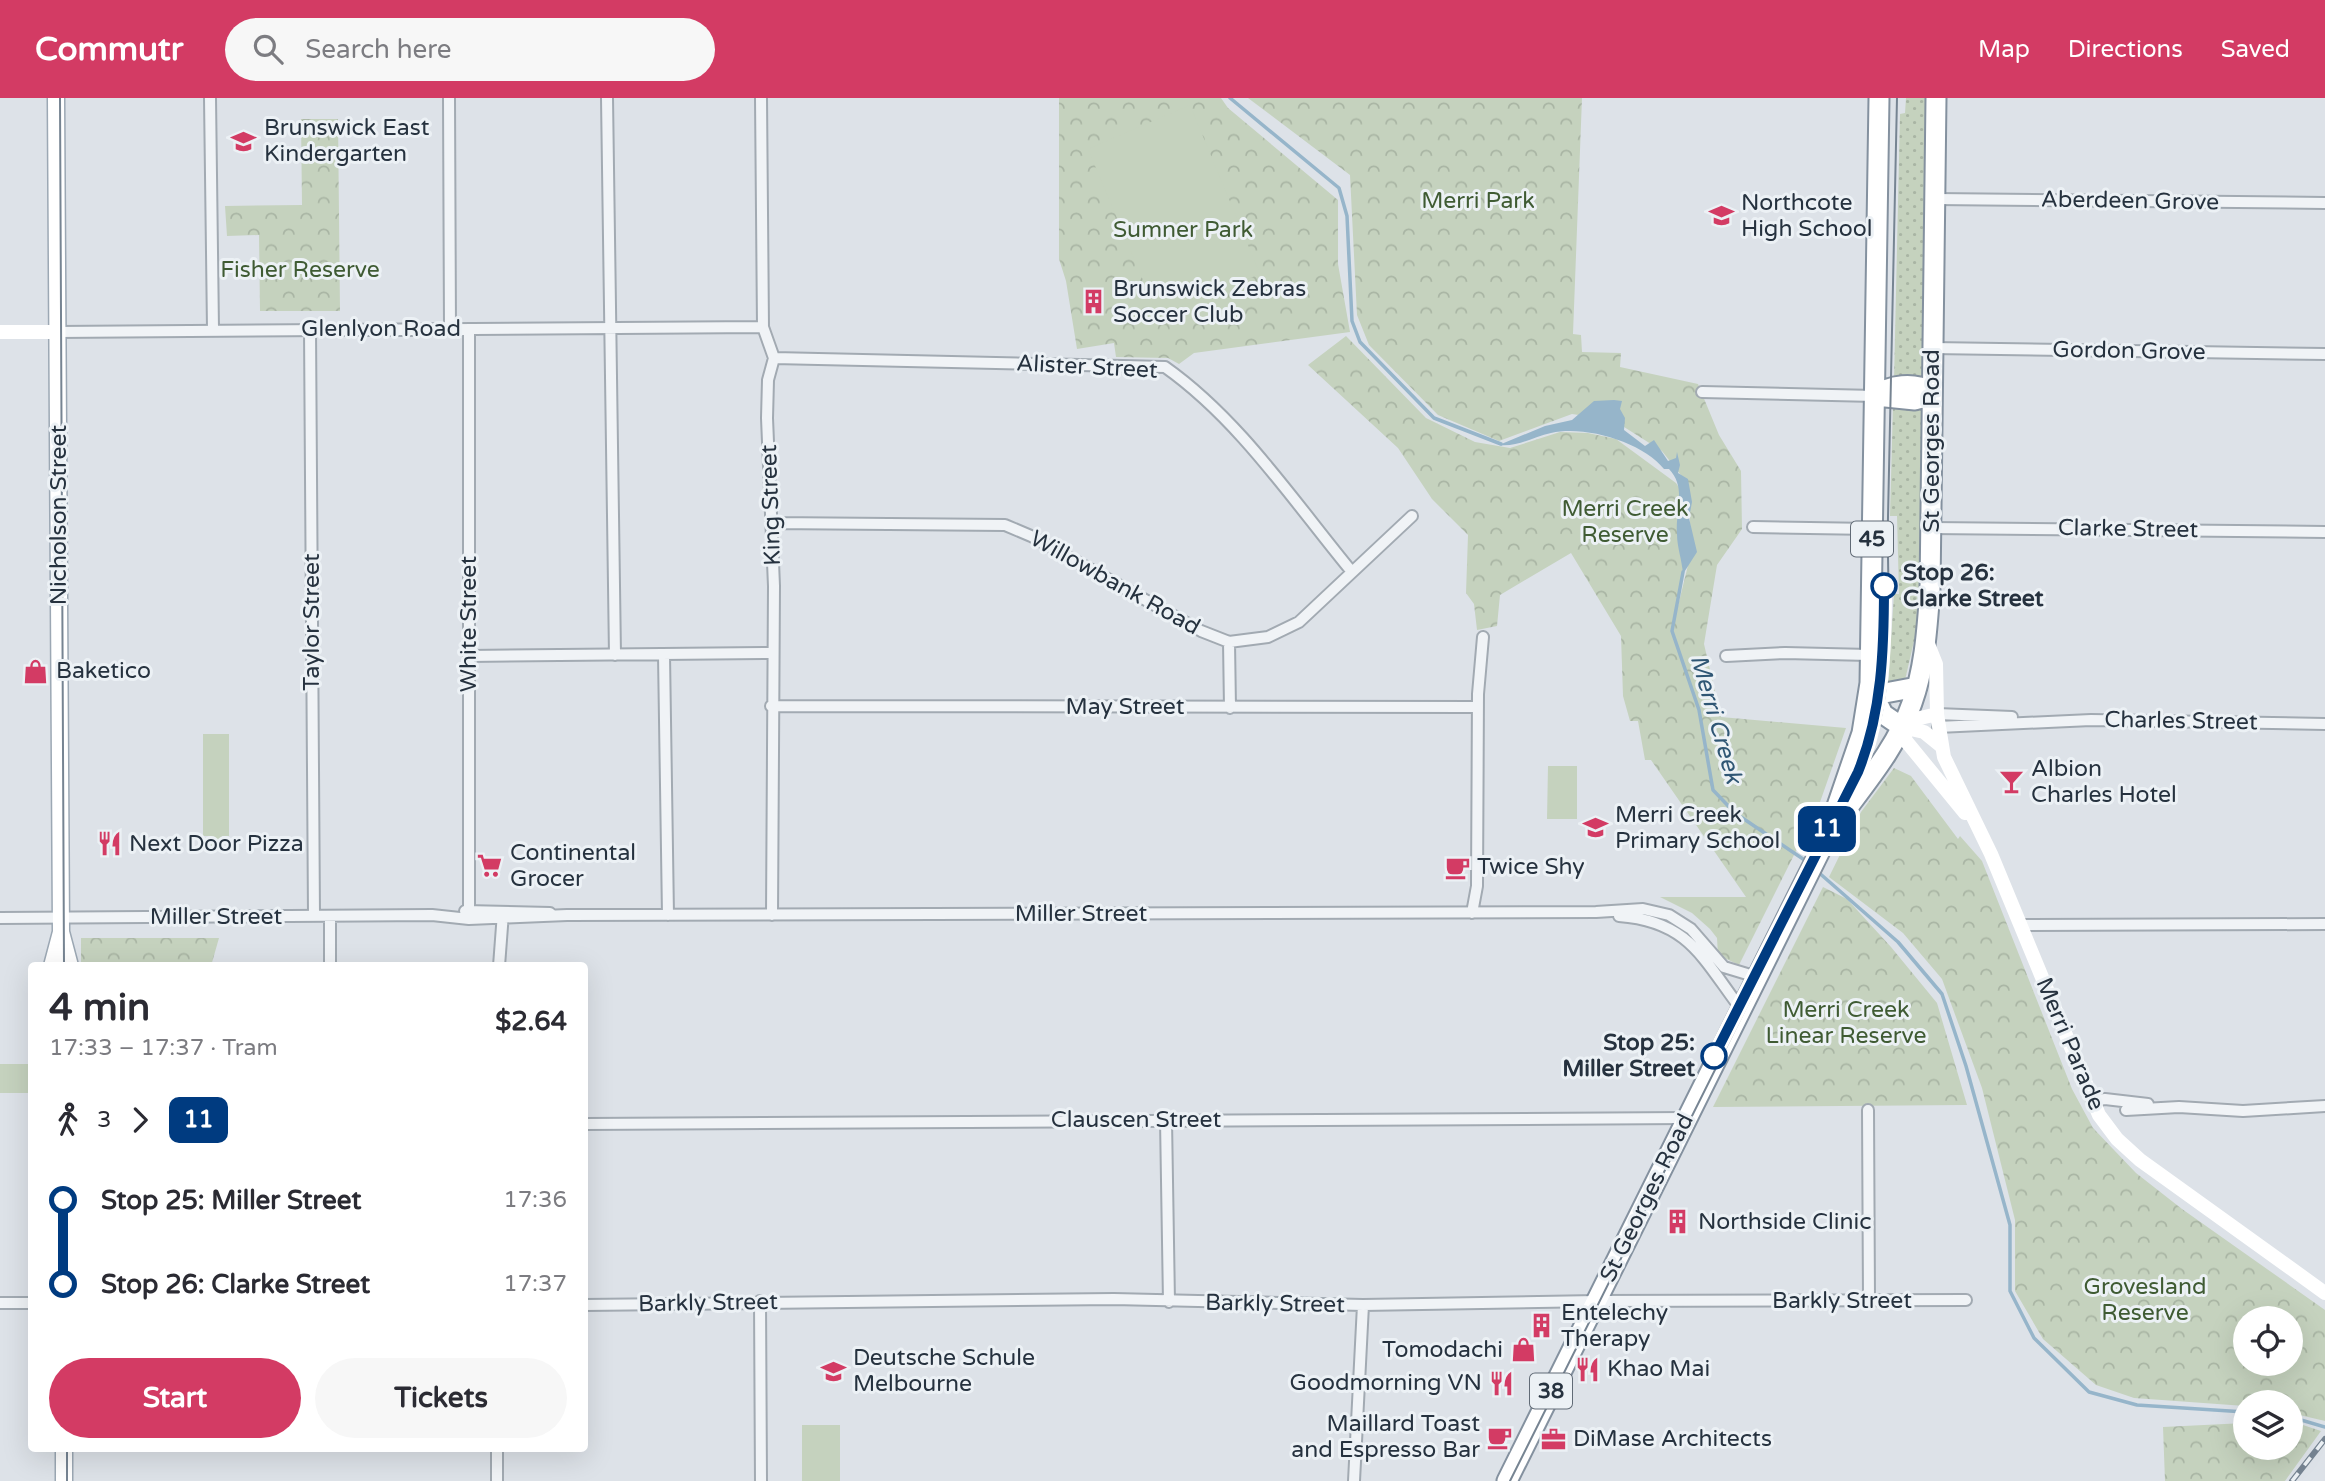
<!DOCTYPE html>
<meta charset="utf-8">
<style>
:root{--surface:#fff;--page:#f7f7f7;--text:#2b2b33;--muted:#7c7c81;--accent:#d33b64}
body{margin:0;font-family:"Varela Round",sans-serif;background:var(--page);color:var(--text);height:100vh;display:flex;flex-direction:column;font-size:26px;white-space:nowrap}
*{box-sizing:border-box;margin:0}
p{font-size:23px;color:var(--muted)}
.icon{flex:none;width:38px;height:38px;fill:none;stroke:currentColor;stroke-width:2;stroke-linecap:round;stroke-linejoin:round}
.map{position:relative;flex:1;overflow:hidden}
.drawer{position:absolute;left:28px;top:864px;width:560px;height:490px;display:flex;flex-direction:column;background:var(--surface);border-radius:7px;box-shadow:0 7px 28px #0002}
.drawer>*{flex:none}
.badge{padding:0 14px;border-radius:10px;font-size:24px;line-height:46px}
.controls{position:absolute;left:2233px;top:1208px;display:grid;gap:14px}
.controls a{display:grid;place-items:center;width:70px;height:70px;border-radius:50%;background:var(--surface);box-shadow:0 7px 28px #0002;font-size:35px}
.map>.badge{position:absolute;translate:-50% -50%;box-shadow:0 0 0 4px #fff}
.legs{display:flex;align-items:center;gap:10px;height:77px;padding:0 21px;font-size:23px}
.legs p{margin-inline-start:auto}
.headline{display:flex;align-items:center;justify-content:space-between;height:119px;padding:0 21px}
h1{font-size:38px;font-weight:800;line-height:52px}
.cta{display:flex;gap:14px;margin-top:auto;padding:14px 21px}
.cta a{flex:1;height:80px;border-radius:42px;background:var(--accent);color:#fff;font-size:28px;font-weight:800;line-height:80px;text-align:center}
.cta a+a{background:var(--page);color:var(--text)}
ul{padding:0 21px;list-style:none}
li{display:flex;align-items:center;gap:24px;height:84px;font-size:26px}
li i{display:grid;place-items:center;width:10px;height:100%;margin:0 9px;background:currentColor}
li i::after{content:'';width:18px;height:18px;margin:-9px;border:5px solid;border-radius:50%;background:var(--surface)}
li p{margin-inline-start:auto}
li:first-child i{background:linear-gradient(#0000 50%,currentColor 0)}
li:last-child i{background:linear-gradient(currentColor 50%,#0000 0)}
header{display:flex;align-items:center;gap:42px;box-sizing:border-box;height:98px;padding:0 35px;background:var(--accent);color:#fff}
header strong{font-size:33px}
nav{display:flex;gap:38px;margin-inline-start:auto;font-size:24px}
.search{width:490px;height:63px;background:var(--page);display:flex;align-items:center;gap:18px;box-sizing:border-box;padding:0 24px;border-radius:38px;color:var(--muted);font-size:26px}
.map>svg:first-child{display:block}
.grass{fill:url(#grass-dots)}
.park{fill:url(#park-crowns);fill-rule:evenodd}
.garden{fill:#c5d2be}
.water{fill:#96b5ca}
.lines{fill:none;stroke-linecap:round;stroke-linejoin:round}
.stream{stroke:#96b5ca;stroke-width:3.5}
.street-casing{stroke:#a2aab2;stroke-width:14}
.primary-casing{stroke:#9ca8b4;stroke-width:19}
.highway-casing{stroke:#84919f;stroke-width:23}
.street{stroke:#f0f3f6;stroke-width:10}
.secondary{stroke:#fff;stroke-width:14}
.primary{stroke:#fff;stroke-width:16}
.highway{stroke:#fff;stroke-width:19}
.tram{stroke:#768492;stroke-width:2}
.rail-casing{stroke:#768492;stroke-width:6}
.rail{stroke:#ecf1f5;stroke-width:3.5;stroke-dasharray:10;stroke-linecap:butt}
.line-1-casing{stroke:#fff;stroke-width:16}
.line-1{stroke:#003b80;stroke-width:10}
.stop-1-dot{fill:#fff;stroke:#003b80;stroke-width:3.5}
.labels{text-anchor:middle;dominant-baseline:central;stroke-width:6;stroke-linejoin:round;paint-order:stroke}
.shield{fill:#ecf1f5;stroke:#616b76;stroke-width:2}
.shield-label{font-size:21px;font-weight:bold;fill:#26323f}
.poi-label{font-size:23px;fill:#26323f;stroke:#ecf1f5;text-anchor:start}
.park-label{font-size:23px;fill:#3f5b33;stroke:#ecf1f5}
.street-label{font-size:23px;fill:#26323f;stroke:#ecf1f5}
.stop-label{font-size:23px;font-weight:bold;fill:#26323f;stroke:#ecf1f5;text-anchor:start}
.water-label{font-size:24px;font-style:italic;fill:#2f5674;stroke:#ecf1f5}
</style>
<header>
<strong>Commutr</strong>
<div class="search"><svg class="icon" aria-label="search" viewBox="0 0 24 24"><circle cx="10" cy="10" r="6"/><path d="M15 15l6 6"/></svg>Search here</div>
<nav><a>Map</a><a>Directions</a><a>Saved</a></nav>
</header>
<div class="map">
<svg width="2325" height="1383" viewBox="0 0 2325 1383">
<defs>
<pattern id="grass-dots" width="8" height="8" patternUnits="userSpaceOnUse" patternTransform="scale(1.75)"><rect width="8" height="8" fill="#c5d2be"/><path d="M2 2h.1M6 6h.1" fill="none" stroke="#a9b5a4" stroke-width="1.8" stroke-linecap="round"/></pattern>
<pattern id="park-crowns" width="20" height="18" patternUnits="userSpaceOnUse" patternTransform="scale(1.75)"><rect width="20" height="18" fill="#c5d2be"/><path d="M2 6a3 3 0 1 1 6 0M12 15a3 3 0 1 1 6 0" fill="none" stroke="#a9b5a4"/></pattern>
</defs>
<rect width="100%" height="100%" fill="#dde2e8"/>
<!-- grass -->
<path class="grass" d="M 1906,0 L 1930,0 L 1925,284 L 1894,283 L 1900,16 L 1905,15 Z
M 1893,306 L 1924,306 L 1921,513 L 1905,582 L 1888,587 L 1894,496 L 1899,496 L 1897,418 L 1890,418 Z"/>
<!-- park -->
<path class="park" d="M 1059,0 L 1221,0 L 1228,10 L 1338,102 L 1338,166 L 1350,234 L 1194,255 L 1179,266 L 1168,260 L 1116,259 L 1114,245 L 1077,251 L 1066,183 L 1059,161 Z
M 1248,0 L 1582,0 L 1573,236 L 1581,237 L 1582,254 L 1621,255 L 1620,269 L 1698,286 L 1719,337 L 1741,373 L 1742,431 L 1717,467 L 1704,546 L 1721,619 L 1846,630 L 1819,707 L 1739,867 L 1718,857 L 1717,840 L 1710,831 L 1692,815 L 1660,799 L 1746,799 L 1651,662 L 1645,662 L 1638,623 L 1630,623 L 1623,598 L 1621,538 L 1571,455 L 1500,497 L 1497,528 L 1477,532 L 1474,506 L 1466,495 L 1468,437 L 1432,401 L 1398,350 L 1308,267 L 1346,238 L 1426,320 L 1475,344 L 1510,350 L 1560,334 L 1588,335 L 1616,341 L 1676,385 L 1686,400 L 1688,447 L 1677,512 L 1692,451 L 1687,385 L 1662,353 L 1613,322 L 1572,316 L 1499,343 L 1438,317 L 1369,247 L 1357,217 L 1350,77 Z
M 301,21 L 338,21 L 340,213 L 260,213 L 259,137 L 227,138 L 225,108 L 302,107 Z
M 1894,670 L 1911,678 L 1958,741 L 1960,738 L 1982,763 L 2072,991 L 2093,1030 L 2136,1075 L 2182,1111 L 2325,1212 L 2325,1323 L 2291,1315 L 2291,1304 L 2245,1304 L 2245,1308 L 2134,1300 L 2096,1287 L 2043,1241 L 2015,1193 L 2015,1122 L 1982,990 L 1942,881 L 1903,835 L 1829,779 L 1861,714 ZM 2245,1220 L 2291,1220 L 2291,1265 L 2245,1265 Z
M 1823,789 L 1847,801 L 1891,849 L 1937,905 L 1967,1007 L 1713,1009 Z
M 81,840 L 219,840 L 211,868 L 81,868 Z
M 2291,1323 L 2321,1333 L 2285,1383 L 2165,1383 L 2163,1329 L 2245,1325 L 2245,1349 L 2291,1349 Z"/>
<!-- garden -->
<path class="garden" d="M 1190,7 L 1260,176 L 1158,218 L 1088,51 Z
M 203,636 L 229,636 L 229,738 L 222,738 L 222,748 L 211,748 L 211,738 L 203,738 Z
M 1548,668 L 1577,668 L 1577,721 L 1547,721 Z
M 0,966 L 31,966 L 31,995 L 0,995 Z
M 802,1327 L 840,1327 L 840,1383 L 802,1383 Z"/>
<!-- water -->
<path class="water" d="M 1614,302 L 1622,303 L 1620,311 L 1625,320 L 1624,332 L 1645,348 L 1654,342 L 1668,363 L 1676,360 L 1677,354 L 1680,367 L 1678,375 L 1688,381 L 1692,404 L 1689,420 L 1697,454 L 1683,476 C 1682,462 1677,449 1677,436 C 1675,412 1687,390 1669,371 L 1664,371 C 1643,345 1587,327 1551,335 C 1533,339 1518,349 1499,347 L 1545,328 L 1572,322 L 1594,303 Z"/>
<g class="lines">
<!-- stream -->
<path class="stream" d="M 1230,0 L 1339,90 L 1347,118 L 1352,223 L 1360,244 L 1434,320 L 1501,346
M 1683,474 L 1672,533 L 1699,612 L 1713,692 L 1735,715 L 1806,763
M 1817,773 L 1898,844 L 1942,896 L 1966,968 L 2010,1127 L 2010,1193 L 2034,1240 L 2089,1294 L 2137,1307 L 2245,1314
M 2291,1319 L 2325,1329"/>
<defs>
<path id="street" d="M 210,0 L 213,231
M 449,0 L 450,231
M 607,0 L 615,557
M 761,0 L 763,229 L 774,260 L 768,282 L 767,320 L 774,488 L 772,817
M 1935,101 L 2325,105
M 310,231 L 314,818
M 469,231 L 469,821
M 57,234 L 763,229
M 1932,250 L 2325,256
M 774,260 L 1165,269 C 1240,322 1294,404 1352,474
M 1702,294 L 1875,298
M 772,425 L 1005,427 L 1031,438 L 1201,533 L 1229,544 L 1268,539 L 1299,524 L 1412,418
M 1753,429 L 1872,431
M 1931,430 L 2325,434
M 1229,544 L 1230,610
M 664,557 L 668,817
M 469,558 L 773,555
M 1726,558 L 1785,555 L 1869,557
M 771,608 L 1478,609
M 1937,616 L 2012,619
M 1938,629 L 2091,622 L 2325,626
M 465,813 L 550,815
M 1472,815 L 1477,788 L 1478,596 L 1483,539
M 330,818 L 330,868
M 1619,818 C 1689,823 1703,861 1741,911
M 0,820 L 432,817 L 469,821 L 567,817 L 1596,814 L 1643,811 L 1669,817 L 1691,831 L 1724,869 L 1757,879
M 2021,827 L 2325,826
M 499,868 L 503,815
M 2092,1003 L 2105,1001 L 2148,1006
M 1868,1012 L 1869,1201
M 2126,1012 L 2179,1009 L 2243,1013 L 2325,1008
M 1166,1022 L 1169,1204
M 584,1026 L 1687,1020
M 760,1203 L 761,1383
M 0,1205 L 32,1205
M 584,1207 L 1114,1201 L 1363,1207 L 1596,1203 L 1966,1202
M 497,1383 L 497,1351
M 1354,1383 L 1363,1207"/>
<path id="primary" d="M 56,0 L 61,834 L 70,868
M 52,868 L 61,834
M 64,1351 L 64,1383"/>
<path id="highway" d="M 1875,298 C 1891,286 1913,284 1932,293
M 1876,298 L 1915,302 L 1932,297
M 1870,585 L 1885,595 L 1917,589
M 1870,589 L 1883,616 L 1902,629
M 1837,724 C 1864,687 1897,649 1912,605 C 1925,569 1927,530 1930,492 L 1936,0
M 1507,1383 L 1825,743 L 1862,635 L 1870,585 L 1879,0"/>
</defs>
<!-- street casing -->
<use href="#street" class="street-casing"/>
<!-- primary casing -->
<use href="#primary" class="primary-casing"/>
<!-- highway casing -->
<use href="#highway" class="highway-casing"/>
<!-- street -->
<use href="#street" class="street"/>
<!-- secondary -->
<path class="secondary" d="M 0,234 L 57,234
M 1926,541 L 1936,566 L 1937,616 L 1944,659 L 1991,756 L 2099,1017 L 2117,1041 L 2140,1062 L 2325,1195
M 1902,629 L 1906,643 L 1965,715
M 1902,629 L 1924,634 L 1940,647
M 1902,629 L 1912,622 L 1937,616"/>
<!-- primary -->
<use href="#primary" class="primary"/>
<!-- highway -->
<use href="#highway" class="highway"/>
<!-- tram -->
<path class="tram" d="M 60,0 L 64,868
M 67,1351 L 67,1383
M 1510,1383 L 1863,675 C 1900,594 1886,505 1888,419 C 1890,279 1895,140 1897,0"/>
<defs>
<path id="rail" d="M 2292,1383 L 2325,1341"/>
</defs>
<!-- rail casing -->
<use href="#rail" class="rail-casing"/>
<!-- rail -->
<use href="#rail" class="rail"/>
</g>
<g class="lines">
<defs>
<path id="line-1" d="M 1714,958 L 1858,674 C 1882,615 1884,551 1884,488"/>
</defs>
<!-- line-1 casing -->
<use href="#line-1" class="line-1-casing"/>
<!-- line-1 -->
<use href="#line-1" class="line-1"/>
</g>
<!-- icons -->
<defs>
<symbol id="school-bare" viewBox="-9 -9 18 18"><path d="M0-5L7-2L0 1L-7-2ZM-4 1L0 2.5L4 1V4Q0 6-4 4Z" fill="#d33b64" stroke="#ecf1f5" stroke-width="2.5" paint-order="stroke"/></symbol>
<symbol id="building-bare" viewBox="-9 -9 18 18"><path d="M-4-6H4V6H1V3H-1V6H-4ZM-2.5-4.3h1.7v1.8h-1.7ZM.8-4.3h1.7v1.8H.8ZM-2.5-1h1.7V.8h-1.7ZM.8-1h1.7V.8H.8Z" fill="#d33b64" stroke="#ecf1f5" stroke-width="2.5" paint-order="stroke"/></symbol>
<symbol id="shop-bare" viewBox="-9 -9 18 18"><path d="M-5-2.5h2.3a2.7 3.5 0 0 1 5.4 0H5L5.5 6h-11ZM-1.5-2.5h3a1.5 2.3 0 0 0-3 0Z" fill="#d33b64" stroke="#ecf1f5" stroke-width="2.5" paint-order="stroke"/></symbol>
<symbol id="bar-bare" viewBox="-9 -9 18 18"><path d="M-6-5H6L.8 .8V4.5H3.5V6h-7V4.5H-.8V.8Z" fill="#d33b64" stroke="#ecf1f5" stroke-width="2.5" paint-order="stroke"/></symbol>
<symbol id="restaurant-bare" viewBox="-9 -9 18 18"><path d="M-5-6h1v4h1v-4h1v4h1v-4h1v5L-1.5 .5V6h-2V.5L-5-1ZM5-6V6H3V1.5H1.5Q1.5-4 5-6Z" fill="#d33b64" stroke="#ecf1f5" stroke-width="2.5" paint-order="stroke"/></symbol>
<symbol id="supermarket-bare" viewBox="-9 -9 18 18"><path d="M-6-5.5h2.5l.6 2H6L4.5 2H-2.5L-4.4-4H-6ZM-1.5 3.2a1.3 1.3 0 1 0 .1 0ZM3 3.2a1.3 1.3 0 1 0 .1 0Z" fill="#d33b64" stroke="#ecf1f5" stroke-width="2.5" paint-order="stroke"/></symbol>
<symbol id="cafe-bare" viewBox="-9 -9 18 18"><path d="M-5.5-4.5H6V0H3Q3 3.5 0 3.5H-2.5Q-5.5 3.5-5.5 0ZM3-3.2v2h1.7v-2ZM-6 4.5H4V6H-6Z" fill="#d33b64" stroke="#ecf1f5" stroke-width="2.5" paint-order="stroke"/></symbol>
<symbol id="office-bare" viewBox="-9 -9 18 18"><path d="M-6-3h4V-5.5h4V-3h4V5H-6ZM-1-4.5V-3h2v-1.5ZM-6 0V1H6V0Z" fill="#d33b64" stroke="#ecf1f5" stroke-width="2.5" paint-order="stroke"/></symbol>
</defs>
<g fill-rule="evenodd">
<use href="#school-bare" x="226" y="26" width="35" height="35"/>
<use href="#school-bare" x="1704" y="100" width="35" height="35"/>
<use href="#building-bare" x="1076" y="186" width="35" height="35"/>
<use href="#shop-bare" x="18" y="556" width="35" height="35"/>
<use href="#bar-bare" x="1994" y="666" width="35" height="35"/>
<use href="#school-bare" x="1578" y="712" width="35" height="35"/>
<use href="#restaurant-bare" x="92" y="728" width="35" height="35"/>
<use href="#supermarket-bare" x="472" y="750" width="35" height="35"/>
<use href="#cafe-bare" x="1440" y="752" width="35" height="35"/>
<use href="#building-bare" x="1660" y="1106" width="35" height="35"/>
<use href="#building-bare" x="1524" y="1210" width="35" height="35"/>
<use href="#shop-bare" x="1506" y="1234" width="35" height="35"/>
<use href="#restaurant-bare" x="1570" y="1254" width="35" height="35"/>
<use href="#school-bare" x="816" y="1256" width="35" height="35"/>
<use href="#restaurant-bare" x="1484" y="1268" width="35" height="35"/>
<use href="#cafe-bare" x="1482" y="1322" width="35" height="35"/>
<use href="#office-bare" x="1536" y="1324" width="35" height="35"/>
</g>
<!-- markers -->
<g class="stop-1-dot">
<circle cx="1884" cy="488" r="12"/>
<circle cx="1714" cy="958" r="12"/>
</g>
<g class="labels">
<!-- shield labels -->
<g class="shield">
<rect x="1851" y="423.5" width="42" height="35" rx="5"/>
<rect x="1530" y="1275.5" width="42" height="35" rx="5"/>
</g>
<g class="shield-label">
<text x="1872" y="441">45</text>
<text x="1551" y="1293">38</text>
</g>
<!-- poi labels -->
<g class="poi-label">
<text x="264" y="30">Brunswick East<tspan x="264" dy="26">Kindergarten</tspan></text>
<text x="1741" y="105">Northcote<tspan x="1741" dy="26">High School</tspan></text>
<text x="1113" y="191">Brunswick Zebras<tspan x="1113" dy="26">Soccer Club</tspan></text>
<text x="56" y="573">Baketico</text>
<text x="2031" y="671">Albion<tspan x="2031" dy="26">Charles Hotel</tspan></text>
<text x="1615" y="717">Merri Creek<tspan x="1615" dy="26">Primary School</tspan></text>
<text x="129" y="746">Next Door Pizza</text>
<text x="510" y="755">Continental<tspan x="510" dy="26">Grocer</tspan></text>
<text x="1477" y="769">Twice Shy</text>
<text x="1698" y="1124">Northside Clinic</text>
<text x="1561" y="1215">Entelechy<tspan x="1561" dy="26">Therapy</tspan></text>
<text x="1503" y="1252" text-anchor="end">Tomodachi</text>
<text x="853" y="1260">Deutsche Schule<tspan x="853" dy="26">Melbourne</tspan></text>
<text x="1607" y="1271">Khao Mai</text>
<text x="1482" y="1285" text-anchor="end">Goodmorning VN</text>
<text x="1480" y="1326" text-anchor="end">Maillard Toast<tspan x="1480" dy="26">and Espresso Bar</tspan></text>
<text x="1573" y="1341">DiMase Architects</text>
</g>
<!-- park labels -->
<g class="park-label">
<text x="1478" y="103">Merri Park</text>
<text x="1183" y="132">Sumner Park</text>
<text x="300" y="172">Fisher Reserve</text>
<text x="1625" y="411">Merri Creek<tspan x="1625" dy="26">Reserve</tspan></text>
<text x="1846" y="912">Merri Creek<tspan x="1846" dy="26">Linear Reserve</tspan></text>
<text x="2145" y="1189">Grovesland<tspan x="2145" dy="26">Reserve</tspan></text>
</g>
<!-- street labels -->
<g class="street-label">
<text transform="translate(2130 103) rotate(1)">Aberdeen Grove</text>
<text x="381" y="231">Glenlyon Road</text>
<text transform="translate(2129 253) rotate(1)">Gordon Grove</text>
<text transform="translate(1087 269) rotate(3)">Alister Street</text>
<text transform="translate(1932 343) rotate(-90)">St Georges Road</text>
<text transform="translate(771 407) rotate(-92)">King Street</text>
<text transform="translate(59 417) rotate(-90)">Nicholson Street</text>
<text transform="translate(2128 431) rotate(1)">Clarke Street</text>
<text transform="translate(1115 485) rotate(29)">Willowbank Road</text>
<text transform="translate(312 524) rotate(-90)">Taylor Street</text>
<text transform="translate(469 526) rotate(-90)">White Street</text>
<text x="1125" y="609">May Street</text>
<text transform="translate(2181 623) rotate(1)">Charles Street</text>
<text x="1081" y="816">Miller Street</text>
<text x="216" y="819">Miller Street</text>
<text transform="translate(2070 946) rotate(67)">Merri Parade</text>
<text x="1136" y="1022">Clauscen Street</text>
<text transform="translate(1647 1100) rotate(-64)">St Georges Road</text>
<text x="1842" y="1203">Barkly Street</text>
<text transform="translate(708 1205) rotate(-1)">Barkly Street</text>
<text transform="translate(1275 1206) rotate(1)">Barkly Street</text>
</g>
<!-- stop labels -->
<g class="stop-label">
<text x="1903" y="475">Stop 26:<tspan x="1903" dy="26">Clarke Street</tspan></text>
<text x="1695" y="945" text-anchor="end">Stop 25:<tspan x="1695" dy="26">Miller Street</tspan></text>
</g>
<!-- water labels -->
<g class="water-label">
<text transform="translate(1716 621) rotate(74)">Merri Creek</text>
</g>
</g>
</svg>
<div class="controls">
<a><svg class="icon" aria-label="locate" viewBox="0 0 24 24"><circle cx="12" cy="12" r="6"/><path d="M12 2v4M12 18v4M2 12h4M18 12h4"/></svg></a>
<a><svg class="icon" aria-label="layers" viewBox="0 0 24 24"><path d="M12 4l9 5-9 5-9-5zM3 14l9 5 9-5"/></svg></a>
</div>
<b class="badge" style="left:1827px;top:731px;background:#003b80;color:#fff">11</b>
<section class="drawer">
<div class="headline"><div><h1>4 min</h1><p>17:33 – 17:37 · Tram</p></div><b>$2.64</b></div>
<div class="legs"><svg class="icon" aria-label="walk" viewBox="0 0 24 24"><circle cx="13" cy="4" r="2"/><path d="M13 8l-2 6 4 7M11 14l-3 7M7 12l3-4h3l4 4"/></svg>3<svg class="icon" aria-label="forward" viewBox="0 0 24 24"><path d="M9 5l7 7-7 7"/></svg><b class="badge" style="background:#003b80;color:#fff">11</b></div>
<ul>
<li><i style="color:#003b80"></i><b>Stop 25: Miller Street</b><p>17:36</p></li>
<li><i style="color:#003b80"></i><b>Stop 26: Clarke Street</b><p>17:37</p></li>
</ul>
<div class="cta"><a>Start</a><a>Tickets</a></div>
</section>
</div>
